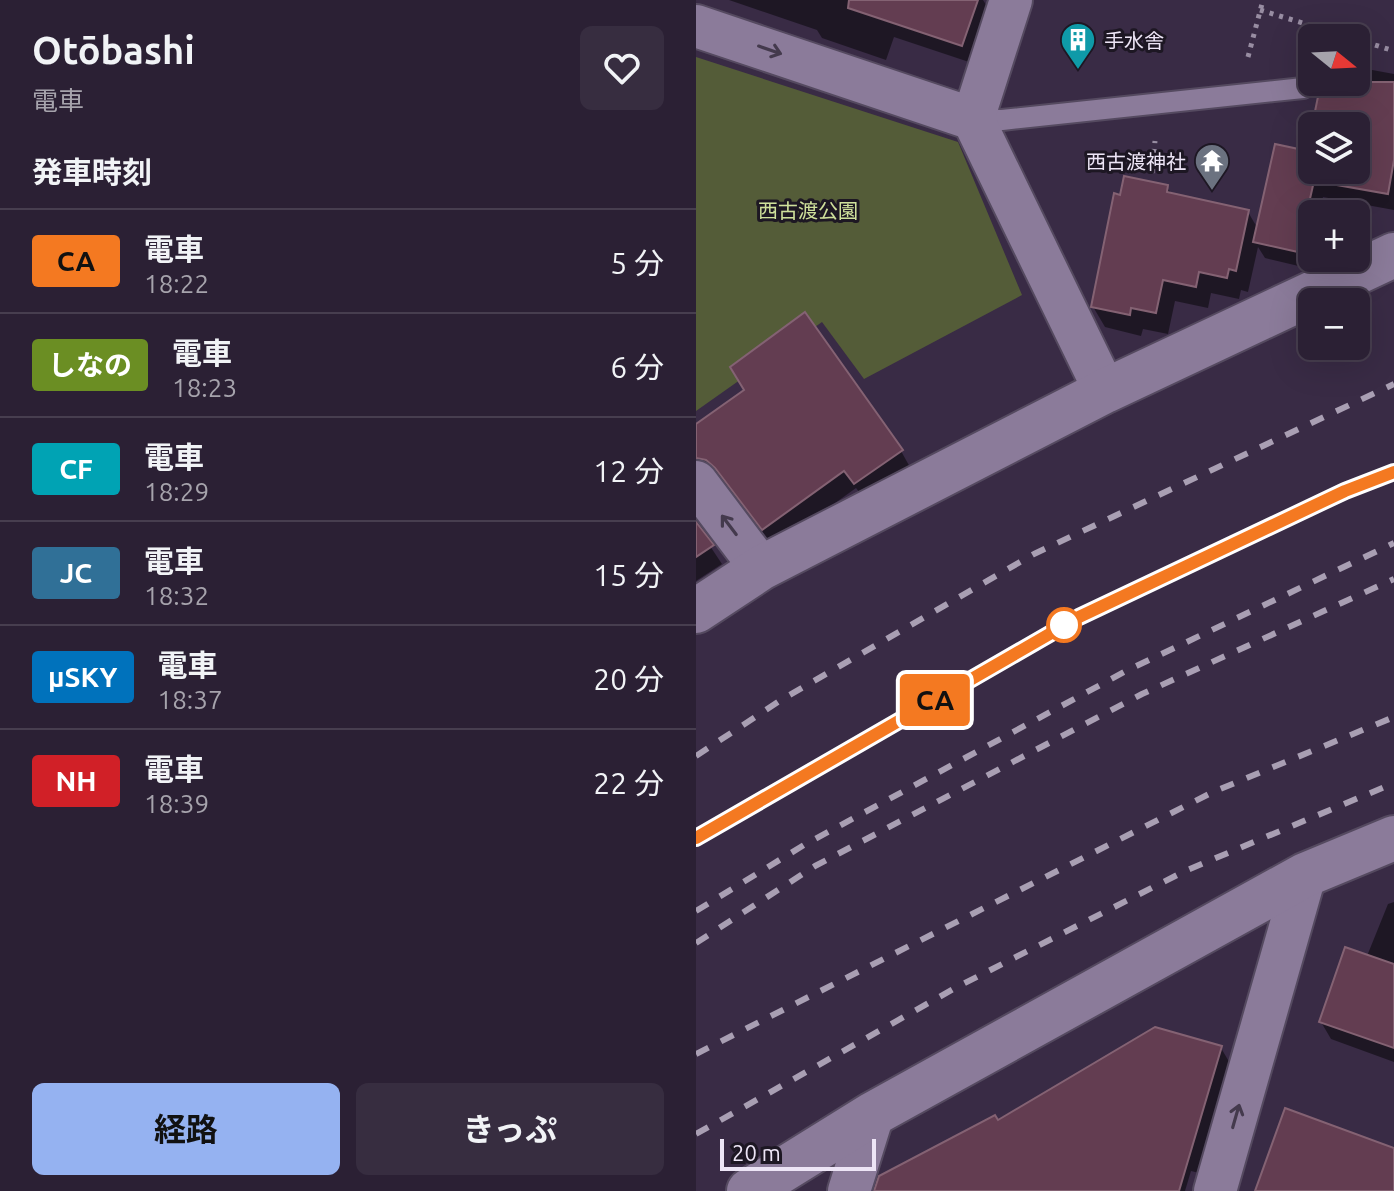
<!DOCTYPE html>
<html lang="ja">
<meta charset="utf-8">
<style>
:root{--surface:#2b2034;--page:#372d40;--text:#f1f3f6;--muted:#a6a3ac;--line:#473e4f;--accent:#95b2f1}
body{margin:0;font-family:Ubuntu,"Noto Sans JP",sans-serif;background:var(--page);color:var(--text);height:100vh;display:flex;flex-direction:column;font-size:30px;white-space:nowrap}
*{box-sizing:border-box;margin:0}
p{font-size:26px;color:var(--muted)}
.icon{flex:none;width:44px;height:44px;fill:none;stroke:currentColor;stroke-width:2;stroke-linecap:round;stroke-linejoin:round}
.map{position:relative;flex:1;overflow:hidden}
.drawer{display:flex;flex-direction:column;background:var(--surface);width:696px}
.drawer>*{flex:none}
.badge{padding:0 16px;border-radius:6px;font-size:28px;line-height:52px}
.needle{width:52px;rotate:108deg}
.controls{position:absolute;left:602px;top:24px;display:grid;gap:16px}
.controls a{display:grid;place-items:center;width:72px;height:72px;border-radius:12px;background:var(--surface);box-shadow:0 8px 32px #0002,0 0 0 2px var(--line);font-size:40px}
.scale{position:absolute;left:24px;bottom:20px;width:156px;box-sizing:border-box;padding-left:8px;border:4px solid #ede5f6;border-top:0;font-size:22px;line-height:28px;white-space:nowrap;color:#ede5f6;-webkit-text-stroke:6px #1d1723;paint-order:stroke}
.map>.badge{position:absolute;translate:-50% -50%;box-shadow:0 0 0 4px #fff}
h2{padding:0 32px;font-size:30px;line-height:72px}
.round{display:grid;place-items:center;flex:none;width:84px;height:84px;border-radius:12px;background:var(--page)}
.summary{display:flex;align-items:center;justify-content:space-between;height:136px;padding:0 32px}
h1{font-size:38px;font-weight:700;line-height:60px}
.cta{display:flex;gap:16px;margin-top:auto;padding:16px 32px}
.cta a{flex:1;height:92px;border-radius:12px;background:var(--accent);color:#111;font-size:32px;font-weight:700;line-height:92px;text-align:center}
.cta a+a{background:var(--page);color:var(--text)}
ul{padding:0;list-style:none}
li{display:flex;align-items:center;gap:24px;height:104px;padding:0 32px;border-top:2px solid var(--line)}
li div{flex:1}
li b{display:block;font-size:30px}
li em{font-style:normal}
li .badge{min-width:88px;font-weight:700;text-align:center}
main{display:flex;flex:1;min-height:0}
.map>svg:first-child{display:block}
.park{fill:#545c38}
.shadow{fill:#0007}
.building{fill:#633d51;stroke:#846273;stroke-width:2}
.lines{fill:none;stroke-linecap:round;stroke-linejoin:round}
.service-casing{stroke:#554a60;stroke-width:24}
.minor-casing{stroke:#554a60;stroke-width:46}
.tertiary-casing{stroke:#554a60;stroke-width:48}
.path{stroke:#988da2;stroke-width:5;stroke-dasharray:4 6;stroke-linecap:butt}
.service{stroke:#8b7b9a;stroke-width:20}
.minor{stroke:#8b7b9a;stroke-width:42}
.tertiary{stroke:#8b7b9a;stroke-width:44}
.rail{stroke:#a99fb3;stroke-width:6;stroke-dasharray:14 14;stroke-linecap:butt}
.oneway{stroke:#443a4d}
.line-casing{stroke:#fff;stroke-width:18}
.line{stroke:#f47921;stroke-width:12}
.stop-dot{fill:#fff;stroke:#f47921;stroke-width:4}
.labels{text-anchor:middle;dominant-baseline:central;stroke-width:6;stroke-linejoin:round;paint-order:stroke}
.poi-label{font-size:20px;fill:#ede5f6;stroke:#1d1723;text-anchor:start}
.park-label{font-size:20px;fill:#cfe09b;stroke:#1d1723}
</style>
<main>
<section class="drawer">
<div class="summary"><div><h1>Otōbashi</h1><p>電車</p></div><a class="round"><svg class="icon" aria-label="heart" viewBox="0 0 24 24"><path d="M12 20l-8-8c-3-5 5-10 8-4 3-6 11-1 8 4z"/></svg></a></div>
<h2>発車時刻</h2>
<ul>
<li><span class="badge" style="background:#f47921;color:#111">CA</span><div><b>電車</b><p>18:22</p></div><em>5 分</em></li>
<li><span class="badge" style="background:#6b8e23;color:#fff">しなの</span><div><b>電車</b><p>18:23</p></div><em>6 分</em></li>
<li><span class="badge" style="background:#00a3b4;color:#fff">CF</span><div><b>電車</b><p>18:29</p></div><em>12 分</em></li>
<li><span class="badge" style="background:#307097;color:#fff">JC</span><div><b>電車</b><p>18:32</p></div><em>15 分</em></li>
<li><span class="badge" style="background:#0072bc;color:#fff">μSKY</span><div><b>電車</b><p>18:37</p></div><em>20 分</em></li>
<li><span class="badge" style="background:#d12027;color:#fff">NH</span><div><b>電車</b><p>18:39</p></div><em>22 分</em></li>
</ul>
<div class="cta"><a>経路</a><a>きっぷ</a></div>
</section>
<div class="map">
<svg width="698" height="1191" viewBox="0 0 698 1191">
<rect width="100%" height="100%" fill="#392b45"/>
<!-- park -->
<path class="park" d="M 0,57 L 262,142 L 326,295 L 168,379 L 126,322 L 0,411 Z"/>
<!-- shadow -->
<path class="shadow" d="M 33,0 L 287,0 L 294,11 L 276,63 L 198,37 L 190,60 L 126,38 L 121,30 Z
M 660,67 L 698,74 L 698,210 L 627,197 L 623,214 L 616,214 L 616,245 L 611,268 L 569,258 L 562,247 L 552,292 L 545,290 L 543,299 L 515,293 L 512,308 L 479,301 L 472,334 L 447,329 L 445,336 L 409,327 L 396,305 L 425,197 L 471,187 L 476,195 L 552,212 L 562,229 L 613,154 L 616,139 L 616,170 L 660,170 L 660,126 L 618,126 L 639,82 L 660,82 Z
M 0,427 L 205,451 L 215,469 L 170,501 L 160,488 L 78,547 L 31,485 L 21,477 L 0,479 Z
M 0,525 L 26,564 L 0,581 Z
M 698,902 L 698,1062 L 635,1039 L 625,1022 L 671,956 L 692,904 Z
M 525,1048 L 535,1065 L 503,1173 L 495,1171 L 489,1191 L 194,1191 L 302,1123 Z"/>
<!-- building -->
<path class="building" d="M 153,0 L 282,0 L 266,46 L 152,8 Z
M 625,82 L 698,82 L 698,160 L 692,194 L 618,181 L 602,252 L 557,242 L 579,144 L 612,151 L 616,128 L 616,170 L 660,170 L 660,126 L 616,126 Z
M 428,176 L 472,185 L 471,192 L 553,210 L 540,271 L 533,269 L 531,278 L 503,272 L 500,287 L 467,280 L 460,313 L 435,308 L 434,315 L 395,307 L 418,193 L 424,195 Z
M 109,312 L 207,450 L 158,484 L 148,471 L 66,530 L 19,468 L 10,460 L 0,458 L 0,424 L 48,390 L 34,367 Z
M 0,522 L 18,545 L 0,557 Z
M 649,947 L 698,964 L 698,1048 L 623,1022 Z
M 459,1027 L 526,1046 L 483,1191 L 178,1191 L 183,1176 L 299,1115 L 302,1120 Z
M 589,1108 L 698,1148 L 698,1191 L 559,1191 Z"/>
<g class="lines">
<defs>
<path id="service" d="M 277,119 L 306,120 L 607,88"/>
<path id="minor" d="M 315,0 L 277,119 L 409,391
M 0,26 L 277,119
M 0,482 L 65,568
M 153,1191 L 177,1114
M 519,1191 L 609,875"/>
<path id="tertiary" d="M 0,611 L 65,568 L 409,391 L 698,255
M 53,1191 L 177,1114 L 609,875 L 698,838"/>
</defs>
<!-- service casing -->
<use href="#service" class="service-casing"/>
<!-- minor casing -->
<use href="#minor" class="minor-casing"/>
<!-- tertiary casing -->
<use href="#tertiary" class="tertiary-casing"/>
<!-- path -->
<path class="path" d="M 564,10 L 656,38
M 660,39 L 698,51
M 552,57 L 567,0
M 456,173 L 459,141"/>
<!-- service -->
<use href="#service" class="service"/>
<!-- minor -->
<use href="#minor" class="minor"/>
<!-- tertiary -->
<use href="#tertiary" class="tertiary"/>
<!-- rail -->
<path class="rail" d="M 0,756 L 85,700 L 338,554 L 698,384
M 0,837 L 383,617 L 649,491 L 698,472
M 0,911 L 108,845 L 430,671 L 698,543
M 0,943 L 119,866 L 446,694 L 698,579
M 0,1054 L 517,792 L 698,717
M 0,1134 L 261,987 L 489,871 L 698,783"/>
</g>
<!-- one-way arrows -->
<defs><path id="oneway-shaft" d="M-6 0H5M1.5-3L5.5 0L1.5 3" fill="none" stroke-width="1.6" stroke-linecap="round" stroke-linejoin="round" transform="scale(2)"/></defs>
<g class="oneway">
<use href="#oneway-shaft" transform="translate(74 50) rotate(19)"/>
<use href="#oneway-shaft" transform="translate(33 525) rotate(-127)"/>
<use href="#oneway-shaft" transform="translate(540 1116) rotate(-74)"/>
</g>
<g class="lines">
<defs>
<path id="line" d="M 0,838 L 383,617 L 649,491 L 698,472"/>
</defs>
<!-- line casing -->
<use href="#line" class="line-casing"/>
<!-- line -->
<use href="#line" class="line"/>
</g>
<!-- icons -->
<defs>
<symbol id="building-pin" viewBox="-11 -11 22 30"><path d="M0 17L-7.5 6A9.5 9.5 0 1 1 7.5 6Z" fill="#0f9aa8" stroke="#1d1723"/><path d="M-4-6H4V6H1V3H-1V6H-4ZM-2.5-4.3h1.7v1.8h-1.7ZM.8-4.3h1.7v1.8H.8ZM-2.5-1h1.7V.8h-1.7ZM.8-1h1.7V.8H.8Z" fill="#fff"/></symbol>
<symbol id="temple-pin" viewBox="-11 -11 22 30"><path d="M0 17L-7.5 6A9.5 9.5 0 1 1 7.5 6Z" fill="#6b7280" stroke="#1d1723"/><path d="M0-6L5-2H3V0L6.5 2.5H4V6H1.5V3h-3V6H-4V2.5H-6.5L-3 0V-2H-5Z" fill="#fff"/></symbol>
</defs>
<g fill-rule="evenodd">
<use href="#building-pin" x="362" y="20" width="40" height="54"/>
<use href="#temple-pin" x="496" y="141" width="40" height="54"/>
</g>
<!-- markers -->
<circle class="stop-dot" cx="368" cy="625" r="16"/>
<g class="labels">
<!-- poi labels -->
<g class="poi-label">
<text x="408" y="40">手水舎</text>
<text x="490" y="161" text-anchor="end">西古渡神社</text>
</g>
<!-- park labels -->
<g class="park-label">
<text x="112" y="210">西古渡公園</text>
</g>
</g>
</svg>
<div class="controls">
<a><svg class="needle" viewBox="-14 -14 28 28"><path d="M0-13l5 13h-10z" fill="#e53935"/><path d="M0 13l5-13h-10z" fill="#a6a3ac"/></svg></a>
<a><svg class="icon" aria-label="layers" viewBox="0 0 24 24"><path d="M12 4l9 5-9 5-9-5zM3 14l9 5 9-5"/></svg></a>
<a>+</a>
<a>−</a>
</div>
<div class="scale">20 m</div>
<b class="badge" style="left:239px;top:700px;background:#f47921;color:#111">CA</b>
</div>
</main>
